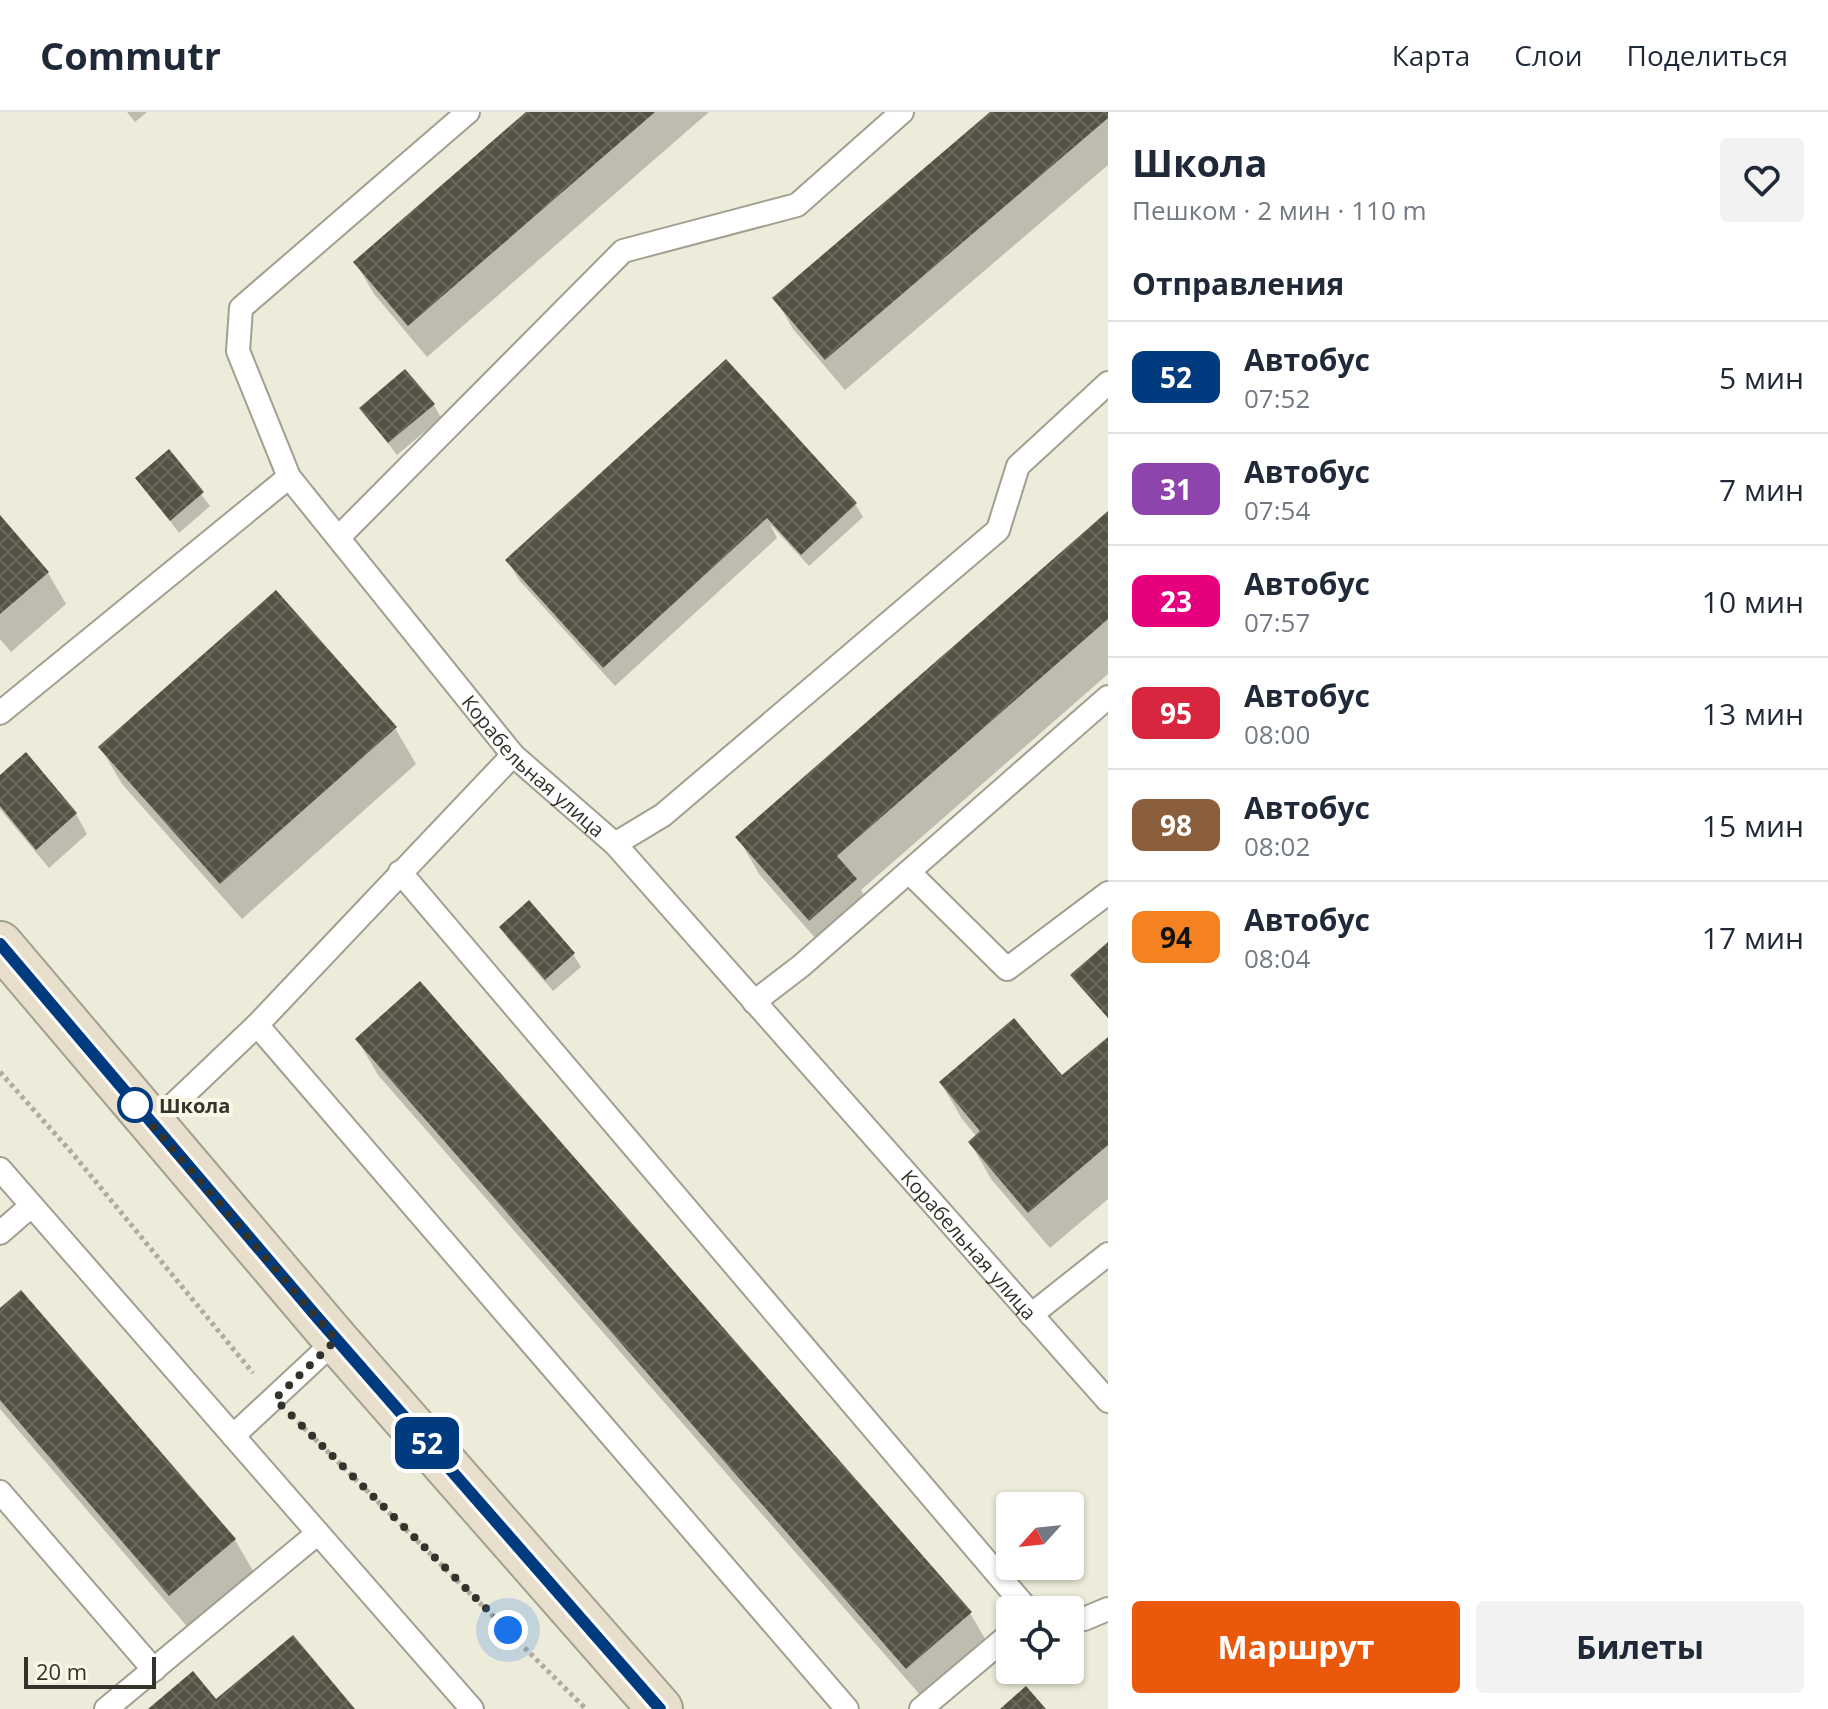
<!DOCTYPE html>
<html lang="ru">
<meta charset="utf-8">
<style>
:root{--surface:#fff;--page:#f2f2f3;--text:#1f2937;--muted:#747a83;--line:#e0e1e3;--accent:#ea580c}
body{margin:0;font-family:"Open Sans",sans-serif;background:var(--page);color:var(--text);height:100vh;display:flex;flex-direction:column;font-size:30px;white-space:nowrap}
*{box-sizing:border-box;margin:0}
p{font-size:26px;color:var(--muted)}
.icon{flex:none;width:44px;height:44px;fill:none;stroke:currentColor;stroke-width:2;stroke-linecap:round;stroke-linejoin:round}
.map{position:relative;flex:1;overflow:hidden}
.panel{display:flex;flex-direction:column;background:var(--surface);width:720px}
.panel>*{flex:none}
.badge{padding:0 16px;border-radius:12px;font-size:28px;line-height:52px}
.needle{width:52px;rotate:243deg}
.fabs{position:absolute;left:996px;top:1380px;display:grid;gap:16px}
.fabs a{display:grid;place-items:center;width:88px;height:88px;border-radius:8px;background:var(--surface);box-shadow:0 2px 6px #0004;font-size:40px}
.scale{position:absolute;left:24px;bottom:20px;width:132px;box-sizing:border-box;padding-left:8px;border:4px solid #33322b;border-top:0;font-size:22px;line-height:28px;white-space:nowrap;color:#33322b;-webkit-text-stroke:6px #fbf8e7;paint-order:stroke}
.you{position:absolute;width:40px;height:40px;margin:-20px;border:6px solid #fff;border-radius:50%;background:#1a73e8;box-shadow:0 0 0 12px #1a73e833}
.map>.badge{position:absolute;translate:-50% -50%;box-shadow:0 0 0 4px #fff}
h2{padding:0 24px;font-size:30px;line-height:72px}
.round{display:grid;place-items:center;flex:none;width:84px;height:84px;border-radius:8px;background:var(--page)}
.head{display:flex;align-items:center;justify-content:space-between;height:136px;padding:0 24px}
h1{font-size:38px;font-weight:700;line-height:60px}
.primary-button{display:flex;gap:16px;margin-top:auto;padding:16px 24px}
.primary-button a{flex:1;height:92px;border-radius:8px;background:var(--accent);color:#fff;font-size:32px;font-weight:700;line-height:92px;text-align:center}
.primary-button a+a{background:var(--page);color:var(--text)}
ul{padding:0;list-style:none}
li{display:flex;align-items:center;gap:24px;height:112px;padding:0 24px;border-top:2px solid var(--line)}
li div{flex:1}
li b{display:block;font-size:30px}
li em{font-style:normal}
li .badge{min-width:88px;font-weight:700;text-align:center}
header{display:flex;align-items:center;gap:48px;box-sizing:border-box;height:112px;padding:0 40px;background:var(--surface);border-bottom:2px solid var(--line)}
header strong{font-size:38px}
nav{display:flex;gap:44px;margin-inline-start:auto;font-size:28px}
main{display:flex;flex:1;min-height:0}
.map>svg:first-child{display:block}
.shadow{fill:#0003}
.building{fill:url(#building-cross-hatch)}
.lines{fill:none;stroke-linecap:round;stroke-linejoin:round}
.lane-casing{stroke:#a19f8f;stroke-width:26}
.secondary-casing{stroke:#a19f8f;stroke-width:48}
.path{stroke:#aeac9e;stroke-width:5;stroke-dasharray:4 4;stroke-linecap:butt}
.lane{stroke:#fff;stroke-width:22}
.secondary{stroke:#e7decb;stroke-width:44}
.line-casing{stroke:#fff;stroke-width:18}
.line{stroke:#003b80;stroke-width:12}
.walk{stroke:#33322b;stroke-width:8;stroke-dasharray:0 14.4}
.stop-dot{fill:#fff;stroke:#003b80;stroke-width:4}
.labels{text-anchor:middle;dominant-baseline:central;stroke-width:8;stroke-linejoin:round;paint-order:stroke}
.street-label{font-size:20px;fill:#33322b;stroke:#fbf8e7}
.stop-label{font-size:20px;font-weight:bold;fill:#33322b;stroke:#fbf8e7;text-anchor:start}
</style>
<header>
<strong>Commutr</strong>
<nav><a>Карта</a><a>Слои</a><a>Поделиться</a></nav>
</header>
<main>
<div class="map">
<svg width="1108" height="1597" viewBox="0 0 1108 1597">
<defs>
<pattern id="building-cross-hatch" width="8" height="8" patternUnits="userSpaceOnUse" patternTransform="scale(2)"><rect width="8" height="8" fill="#555244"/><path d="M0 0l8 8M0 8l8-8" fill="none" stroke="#6b685d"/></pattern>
</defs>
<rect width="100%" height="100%" fill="#edebda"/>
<!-- shadow -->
<path class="shadow" d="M 127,0 L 147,0 L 135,10 Z
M 529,0 L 709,0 L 427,245 L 374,182 L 356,151 Z
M 993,0 L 1108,0 L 1108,53 L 845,278 L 793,217 L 775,186 Z
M 726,250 L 855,392 L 863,405 L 809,454 L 770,412 L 777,426 L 615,574 L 519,468 L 508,449 Z
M 405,260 L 434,293 L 441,306 L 397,343 L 362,297 Z
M 169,340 L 210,394 L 179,421 L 138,366 Z
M 1108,402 L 1108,562 L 861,778 L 876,804 L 831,844 L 759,762 L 738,725 Z
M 0,406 L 48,461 L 66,492 L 11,540 L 0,527 Z
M 395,616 L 416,652 L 242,807 L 122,672 L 101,636 Z
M 26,643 L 76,702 L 87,722 L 49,756 L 0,697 L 0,666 Z
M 501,815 L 573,842 L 581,855 L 553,879 L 509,828 Z
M 357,927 L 970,1501 L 991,1537 L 928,1592 L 378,963 Z
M 1108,927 L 1108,1087 L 1050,1136 L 991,1067 L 970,1030 L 977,1025 L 962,1007 L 941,971 L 1062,966 Z
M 0,1198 L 235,1428 L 256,1464 L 191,1519 L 0,1297 Z"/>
<!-- building -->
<path class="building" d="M 526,0 L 655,0 L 408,214 L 353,150 Z
M 990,0 L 1108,0 L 1108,6 L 825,248 L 772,186 Z
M 726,247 L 857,391 L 801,443 L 767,406 L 603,556 L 505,448 Z
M 405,257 L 435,292 L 388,331 L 359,296 Z
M 169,337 L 204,380 L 170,409 L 135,366 Z
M 1108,399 L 1108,507 L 837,744 L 857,767 L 809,809 L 735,725 Z
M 0,403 L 49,460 L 0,502 Z
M 276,478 L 397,615 L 220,772 L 98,635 Z
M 26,640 L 77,701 L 36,738 L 0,694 L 0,663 Z
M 529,788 L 575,841 L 545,868 L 499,815 Z
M 1108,830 L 1108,906 L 1070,863 Z
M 420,869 L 972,1500 L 906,1557 L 355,927 Z
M 1014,906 L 1062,963 L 1108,925 L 1108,1033 L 1028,1101 L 968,1030 L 980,1019 L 939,970 Z
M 21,1178 L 236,1427 L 169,1484 L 0,1288 L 0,1196 Z
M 293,1523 L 355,1597 L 148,1597 L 193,1559 L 216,1587 Z
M 1026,1574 L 1046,1597 L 1000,1597 Z"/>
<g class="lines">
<defs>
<g id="lane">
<path id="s1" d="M 468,0 L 241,196 L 238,239 L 289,365 L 513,643 L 615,732 L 1108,1289"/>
<path d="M 339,425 L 623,139 L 797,93 L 902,0"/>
<path d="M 0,601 L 289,365"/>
<path d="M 615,732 L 663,703 L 998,418 L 1018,354 L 1108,271"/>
<path d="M 400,760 L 1028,1498"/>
<path d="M 909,760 L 1007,857 L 1108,781"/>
<path d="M 754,890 L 801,854 L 1108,585"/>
<path d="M 257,913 L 847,1597"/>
<path d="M 152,1013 L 257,913 L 513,643"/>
<path d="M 0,1057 L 318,1421 L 106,1597"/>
<path d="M 0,1121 L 31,1094"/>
<path d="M 1031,1203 L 1108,1142"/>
<path d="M 233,1324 L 336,1228"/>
<path d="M 0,1380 L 154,1558"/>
<path d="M 318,1421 L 472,1597"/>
<path d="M 1070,1506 L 1084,1507 L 1108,1497"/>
<path d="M 921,1597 L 1010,1522"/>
</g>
<path id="secondary" d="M 0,832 L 336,1228 L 660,1597"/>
</defs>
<!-- lane casing -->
<use href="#lane" class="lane-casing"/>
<!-- secondary casing -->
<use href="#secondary" class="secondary-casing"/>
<!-- path -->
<path class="path" d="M 0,960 L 73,1042 L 253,1261
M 298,1310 L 586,1597"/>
<!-- lane -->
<use href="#lane" class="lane"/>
<!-- secondary -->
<use href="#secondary" class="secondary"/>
</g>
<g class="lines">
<defs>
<path id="line" d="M 0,832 L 316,1204 L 660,1597"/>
</defs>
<!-- line casing -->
<use href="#line" class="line-casing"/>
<!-- line -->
<use href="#line" class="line"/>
<!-- walk -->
<path class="walk" d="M 135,993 L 336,1228 L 275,1287 L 508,1518"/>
</g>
<!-- markers -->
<circle class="stop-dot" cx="135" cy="993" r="16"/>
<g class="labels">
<!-- street labels -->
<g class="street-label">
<text stroke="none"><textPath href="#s1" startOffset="858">Корабельная улица</textPath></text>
<text stroke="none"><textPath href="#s1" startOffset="1506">Корабельная улица</textPath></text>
</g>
<!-- stop labels -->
<g class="stop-label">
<text x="159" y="993">Школа</text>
</g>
</g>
</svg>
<div class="fabs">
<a><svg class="needle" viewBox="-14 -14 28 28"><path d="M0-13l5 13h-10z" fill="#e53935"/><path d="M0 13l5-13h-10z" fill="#747a83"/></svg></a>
<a><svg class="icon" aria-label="locate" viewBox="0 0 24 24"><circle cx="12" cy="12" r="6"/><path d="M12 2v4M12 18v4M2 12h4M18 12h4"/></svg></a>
</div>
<div class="scale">20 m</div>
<div class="you" style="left:508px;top:1518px"></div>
<b class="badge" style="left:427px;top:1331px;background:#003b80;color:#fff">52</b>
</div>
<section class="panel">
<div class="head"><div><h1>Школа</h1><p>Пешком · 2 мин · 110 m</p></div><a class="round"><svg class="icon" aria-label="heart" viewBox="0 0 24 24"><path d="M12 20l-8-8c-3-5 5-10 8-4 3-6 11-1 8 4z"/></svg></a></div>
<h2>Отправления</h2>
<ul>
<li><span class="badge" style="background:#003b80;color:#fff">52</span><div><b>Автобус</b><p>07:52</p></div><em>5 мин</em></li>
<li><span class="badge" style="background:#8e44ad;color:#fff">31</span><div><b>Автобус</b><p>07:54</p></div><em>7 мин</em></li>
<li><span class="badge" style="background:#e6007e;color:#fff">23</span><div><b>Автобус</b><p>07:57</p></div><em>10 мин</em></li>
<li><span class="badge" style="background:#d7263d;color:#fff">95</span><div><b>Автобус</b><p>08:00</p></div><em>13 мин</em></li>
<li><span class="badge" style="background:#8b5e3c;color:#fff">98</span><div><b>Автобус</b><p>08:02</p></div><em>15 мин</em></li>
<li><span class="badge" style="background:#f58220;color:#111">94</span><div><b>Автобус</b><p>08:04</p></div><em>17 мин</em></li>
</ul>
<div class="primary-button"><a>Маршрут</a><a>Билеты</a></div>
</section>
</main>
